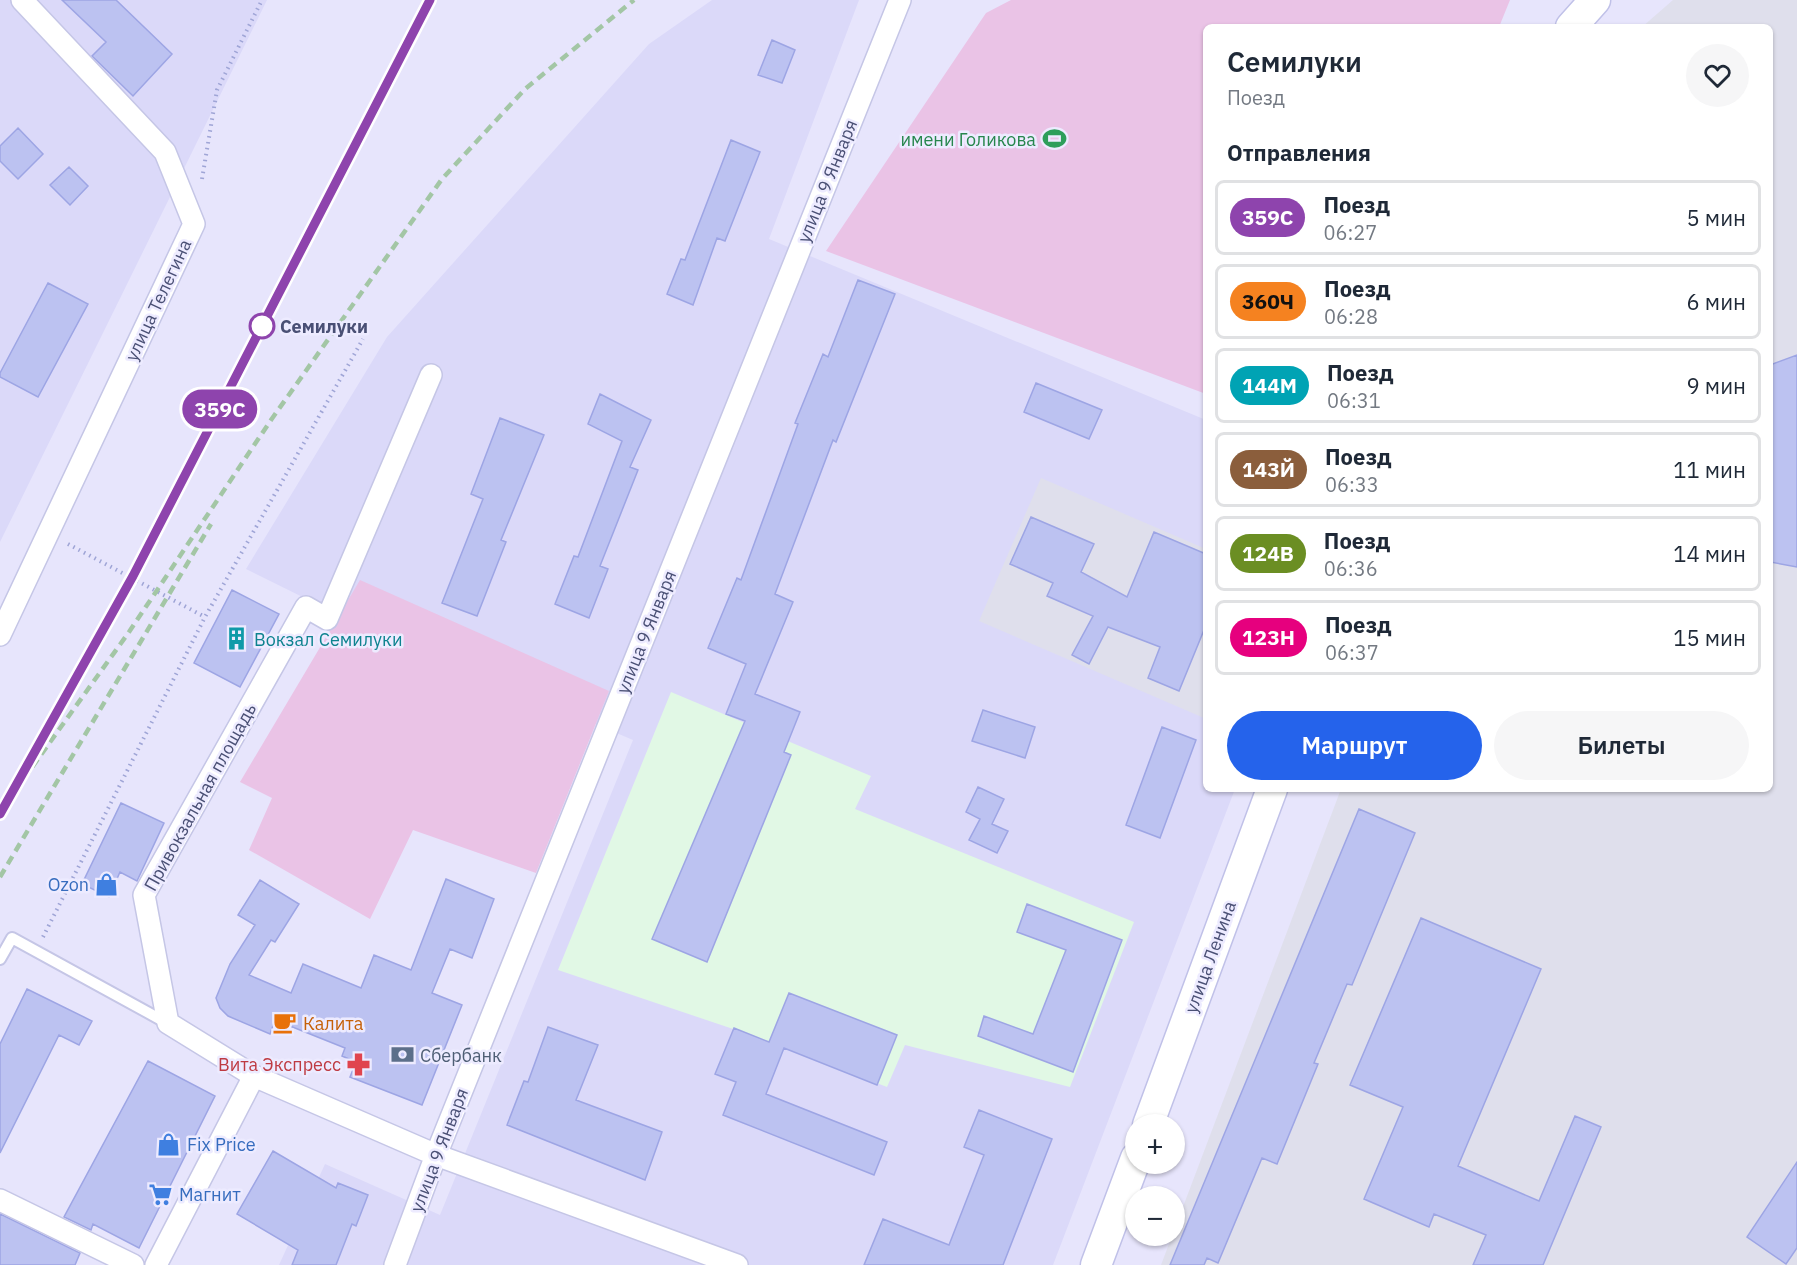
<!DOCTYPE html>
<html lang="ru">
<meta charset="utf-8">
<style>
:root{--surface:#fff;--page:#f6f6f7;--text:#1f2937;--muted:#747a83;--line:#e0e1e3;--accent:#2563eb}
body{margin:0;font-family:"IBM Plex Sans",sans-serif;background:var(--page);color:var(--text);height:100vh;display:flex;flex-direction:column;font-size:22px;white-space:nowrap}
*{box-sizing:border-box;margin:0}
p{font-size:20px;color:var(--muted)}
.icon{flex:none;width:33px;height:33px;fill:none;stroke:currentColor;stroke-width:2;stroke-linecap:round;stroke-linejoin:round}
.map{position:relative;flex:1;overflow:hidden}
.panel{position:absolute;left:1203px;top:24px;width:570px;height:768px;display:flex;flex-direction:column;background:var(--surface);border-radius:9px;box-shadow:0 2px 4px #0004}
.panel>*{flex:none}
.badge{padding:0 12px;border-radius:20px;font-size:21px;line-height:39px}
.buttons{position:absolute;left:1125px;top:1114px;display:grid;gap:12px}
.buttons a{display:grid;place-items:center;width:60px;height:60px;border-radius:50%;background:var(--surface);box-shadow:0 2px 4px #0004;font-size:30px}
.map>.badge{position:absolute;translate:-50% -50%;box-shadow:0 0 0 3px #fff}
h2{padding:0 24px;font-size:22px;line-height:54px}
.round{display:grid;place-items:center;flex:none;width:63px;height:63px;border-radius:32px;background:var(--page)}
.head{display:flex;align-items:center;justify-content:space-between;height:102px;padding:0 24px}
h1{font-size:28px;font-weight:600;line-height:45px}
.primary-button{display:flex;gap:12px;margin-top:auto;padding:12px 24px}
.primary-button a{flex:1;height:69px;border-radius:36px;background:var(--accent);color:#fff;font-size:24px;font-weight:600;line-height:69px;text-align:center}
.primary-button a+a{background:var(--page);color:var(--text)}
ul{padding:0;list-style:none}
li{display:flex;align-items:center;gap:18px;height:75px;margin:0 12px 9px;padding:0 12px;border:3px solid var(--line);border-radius:9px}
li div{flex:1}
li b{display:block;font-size:22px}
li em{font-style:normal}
li .badge{min-width:66px;font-weight:700;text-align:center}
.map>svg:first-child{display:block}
.residential{fill:#dbd9f9}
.industrial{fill:#dfdfec}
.education{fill:#e1f8e5}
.green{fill:#eac3e6}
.building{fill:#bcc2f1;stroke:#9da5e4;stroke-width:1.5}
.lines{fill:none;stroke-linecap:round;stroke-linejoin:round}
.lane-casing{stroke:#c5c6e6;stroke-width:14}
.street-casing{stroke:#c5c6e6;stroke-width:24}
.secondary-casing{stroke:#c0c1e8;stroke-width:33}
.path{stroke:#9fa5d6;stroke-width:4;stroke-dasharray:1.5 4.5;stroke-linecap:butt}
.lane{stroke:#fff;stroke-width:10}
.street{stroke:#fff;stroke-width:21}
.secondary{stroke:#fff;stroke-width:30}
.rail{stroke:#a3c6a5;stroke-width:4.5;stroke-dasharray:9 6;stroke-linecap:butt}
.line-casing{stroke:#fff;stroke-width:14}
.line{stroke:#8e44ad;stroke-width:9}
.stop-dot{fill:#fff;stroke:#8e44ad;stroke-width:3}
.labels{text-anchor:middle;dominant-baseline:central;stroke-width:5;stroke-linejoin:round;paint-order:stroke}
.leisure-label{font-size:18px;fill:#27864d;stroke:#edebff;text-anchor:end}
.street-label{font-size:18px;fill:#4a5075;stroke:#edebff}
.stop-label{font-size:18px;font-weight:bold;fill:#4a5075;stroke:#edebff;text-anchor:start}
.culture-label{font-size:18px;fill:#0d838f;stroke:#edebff;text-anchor:start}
.shop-label{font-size:18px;fill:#366cbe;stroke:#edebff;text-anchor:start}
.food-label{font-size:18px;fill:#c56008;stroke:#edebff;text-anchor:start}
.service-label{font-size:18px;fill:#4e5e75;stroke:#edebff;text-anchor:start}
.health-label{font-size:18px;fill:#be3a42;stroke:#edebff;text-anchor:end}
</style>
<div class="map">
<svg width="1797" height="1265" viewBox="0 0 1797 1265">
<rect width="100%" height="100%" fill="#e7e5fc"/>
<!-- residential -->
<path class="residential" d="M 0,0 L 267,0 L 0,542 Z
M 712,0 L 859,0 L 769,239 L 1206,420 L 1206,789 L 1235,789 L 1053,1265 L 279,1265 L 325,1164 L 440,1215 L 633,740 L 347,619 L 246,569 L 387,337 L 649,44 Z"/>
<!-- industrial -->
<path class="industrial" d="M 1673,0 L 1797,0 L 1797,1265 L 1161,1265 L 1172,1236 L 1174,1236 L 1175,1228 L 1341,789 L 1770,789 L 1770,27 L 1642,27 Z
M 1041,478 L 1206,549 L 1206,713 L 1204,718 L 979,621 Z"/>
<!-- education -->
<path class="education" d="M 671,692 L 871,776 L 855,809 L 1134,922 L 1070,1087 L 905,1045 L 887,1087 L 742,1032 L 558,970 Z"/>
<!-- green -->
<path class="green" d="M 1011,0 L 1510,0 L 1499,27 L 1206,27 L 1206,394 L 826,251 L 986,13 Z
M 360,580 L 609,691 L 536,873 L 413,830 L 370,919 L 249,850 L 272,798 L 240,782 Z"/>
<!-- building -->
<path class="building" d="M 62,0 L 116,0 L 172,54 L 133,96 L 92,56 L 106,42 Z
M 772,40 L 795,50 L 782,83 L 758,75 Z
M 18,128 L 43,154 L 18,179 L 0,161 L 0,146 Z
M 731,140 L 760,152 L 725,241 L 717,238 L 693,305 L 667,294 L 681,259 L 685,260 Z
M 69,167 L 88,186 L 70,205 L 50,185 Z
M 858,280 L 895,294 L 836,442 L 833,440 L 775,594 L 793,602 L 755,694 L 800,712 L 784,752 L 791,755 L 707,962 L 652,939 L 745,721 L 726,714 L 746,664 L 708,648 L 737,578 L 741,580 L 798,424 L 795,423 L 823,354 L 828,357 Z
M 48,283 L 88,304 L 38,397 L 0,377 L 0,373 Z
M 1797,355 L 1797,567 L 1770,562 L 1770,365 Z
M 1036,383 L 1102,410 L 1089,439 L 1024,412 Z
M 600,394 L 651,420 L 630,467 L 638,470 L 600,566 L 608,569 L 589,618 L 555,604 L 574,556 L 578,557 L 622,441 L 588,424 Z
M 500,418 L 544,435 L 501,540 L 506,542 L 477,616 L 442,603 L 483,499 L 471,494 Z
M 1031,517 L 1094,544 L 1081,572 L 1127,597 L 1154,532 L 1206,554 L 1206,625 L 1179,691 L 1148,678 L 1160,647 L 1108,627 L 1089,664 L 1072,655 L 1093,616 L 1047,596 L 1053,583 L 1010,564 Z
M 232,590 L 279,614 L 240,687 L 194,663 Z
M 983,710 L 1035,727 L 1025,758 L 972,741 Z
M 1162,727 L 1196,740 L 1160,838 L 1126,825 Z
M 978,787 L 1004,799 L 992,824 L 1008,831 L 997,853 L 969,840 L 980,819 L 966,812 Z
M 121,803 L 164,823 L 137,881 L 120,872 L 109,897 L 82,884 Z
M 1359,809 L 1415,833 L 1352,985 L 1347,984 L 1314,1063 L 1318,1064 L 1277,1164 L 1262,1158 L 1218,1263 L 1207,1258 L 1204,1265 L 1170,1265 Z
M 446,879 L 494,899 L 472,958 L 450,949 L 432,993 L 462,1005 L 422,1105 L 350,1077 L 356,1062 L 342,1056 L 345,1048 L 275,1020 L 270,1034 L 228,1016 L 220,1008 L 216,998 L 230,964 L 255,925 L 238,915 L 260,880 L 299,904 L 275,942 L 271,940 L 249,975 L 291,993 L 303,964 L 361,988 L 374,955 L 411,970 Z
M 1027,904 L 1122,940 L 1073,1072 L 978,1036 L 984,1016 L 1033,1034 L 1066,950 L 1017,932 Z
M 1421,918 L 1541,969 L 1458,1166 L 1539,1201 L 1575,1116 L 1601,1127 L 1543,1265 L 1473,1265 L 1486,1235 L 1434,1214 L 1429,1227 L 1364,1199 L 1403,1107 L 1350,1085 Z
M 27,989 L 92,1021 L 79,1045 L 59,1035 L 0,1153 L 0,1044 Z
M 789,993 L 897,1035 L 877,1085 L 784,1048 L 766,1094 L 887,1142 L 874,1175 L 723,1115 L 736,1082 L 715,1074 L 734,1028 L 769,1042 Z
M 548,1027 L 598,1045 L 576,1100 L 662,1132 L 645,1180 L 507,1125 L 524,1081 L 528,1082 Z
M 148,1061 L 215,1096 L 139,1248 L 93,1224 L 91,1230 L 64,1217 Z
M 979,1110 L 1052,1139 L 1003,1265 L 864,1265 L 883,1219 L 949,1245 L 984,1155 L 964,1147 Z
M 273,1151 L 336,1188 L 338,1183 L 368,1195 L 356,1226 L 352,1224 L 336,1265 L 292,1265 L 298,1250 L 237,1214 Z
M 1797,1162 L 1797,1248 L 1786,1264 L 1747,1237 Z
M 0,1214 L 80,1253 L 75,1265 L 0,1265 Z"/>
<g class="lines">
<defs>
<path id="lane" d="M 0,959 L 12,938 L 167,1023"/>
<path id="street" d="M 431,375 L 327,619 L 306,607 L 144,895 L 168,1023 L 254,1076 L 436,1155 L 737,1265
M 0,635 L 194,224 L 165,152 L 22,0
M 0,1200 L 133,1265
M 156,1265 L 254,1076
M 395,1265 L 436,1155 L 900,0"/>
<path id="secondary" d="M 1571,27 L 1595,0
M 1148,1125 L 1272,789
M 1096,1265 L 1136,1158"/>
</defs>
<!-- lane casing -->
<use href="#lane" class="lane-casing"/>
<!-- street casing -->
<use href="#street" class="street-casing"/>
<!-- secondary casing -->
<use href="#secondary" class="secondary-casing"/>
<!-- path -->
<path class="path" d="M 202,179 L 217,90 L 262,0
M 68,544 L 205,617
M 43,937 L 205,617 L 363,339"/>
<!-- lane -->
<use href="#lane" class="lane"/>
<!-- street -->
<use href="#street" class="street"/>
<!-- secondary -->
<use href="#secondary" class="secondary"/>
<!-- rail -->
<path class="rail" d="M 44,738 L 133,576 L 430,0
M 15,791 L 129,632 L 271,420 L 442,179 L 525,89 L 634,0
M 0,814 L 19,783
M 0,877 L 211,524"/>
</g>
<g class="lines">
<defs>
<path id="line" d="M 0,814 L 133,576 L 430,0"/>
</defs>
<!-- line casing -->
<use href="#line" class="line-casing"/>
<!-- line -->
<use href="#line" class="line"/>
</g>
<!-- icons -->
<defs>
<symbol id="stadium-bare" viewBox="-9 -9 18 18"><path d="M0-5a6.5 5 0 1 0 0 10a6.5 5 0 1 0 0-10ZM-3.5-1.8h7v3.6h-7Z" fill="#2e9e5b" stroke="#edebff" stroke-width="2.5" paint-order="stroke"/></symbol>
<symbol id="building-bare" viewBox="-9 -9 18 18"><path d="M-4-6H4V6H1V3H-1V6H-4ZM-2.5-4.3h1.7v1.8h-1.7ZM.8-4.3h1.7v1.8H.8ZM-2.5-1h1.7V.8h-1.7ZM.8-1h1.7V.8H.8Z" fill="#0f9aa8" stroke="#edebff" stroke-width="2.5" paint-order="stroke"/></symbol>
<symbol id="shop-bare" viewBox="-9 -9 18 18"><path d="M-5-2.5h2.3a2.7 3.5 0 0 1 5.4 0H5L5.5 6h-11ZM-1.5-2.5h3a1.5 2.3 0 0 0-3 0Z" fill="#3f7fe0" stroke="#edebff" stroke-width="2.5" paint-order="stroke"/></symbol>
<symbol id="cafe-bare" viewBox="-9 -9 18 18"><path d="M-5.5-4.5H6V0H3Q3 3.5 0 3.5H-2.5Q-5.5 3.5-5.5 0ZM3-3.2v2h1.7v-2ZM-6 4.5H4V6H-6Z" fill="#e8710a" stroke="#edebff" stroke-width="2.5" paint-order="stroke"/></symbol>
<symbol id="bank-bare" viewBox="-9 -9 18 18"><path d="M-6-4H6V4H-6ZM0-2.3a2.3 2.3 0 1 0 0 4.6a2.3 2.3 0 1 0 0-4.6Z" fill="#5c6f8a" stroke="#edebff" stroke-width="2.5" paint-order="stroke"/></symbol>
<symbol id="pharmacy-bare" viewBox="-9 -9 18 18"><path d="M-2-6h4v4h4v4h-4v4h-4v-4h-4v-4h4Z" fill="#e0444e" stroke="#edebff" stroke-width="2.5" paint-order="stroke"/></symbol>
<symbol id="supermarket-bare" viewBox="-9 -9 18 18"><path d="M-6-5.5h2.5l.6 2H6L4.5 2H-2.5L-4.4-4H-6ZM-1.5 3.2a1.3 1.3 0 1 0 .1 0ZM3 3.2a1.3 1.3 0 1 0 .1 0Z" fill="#3f7fe0" stroke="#edebff" stroke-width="2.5" paint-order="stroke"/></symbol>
</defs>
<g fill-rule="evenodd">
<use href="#stadium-bare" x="1038" y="122" width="33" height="33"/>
<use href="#building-bare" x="220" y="622" width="33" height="33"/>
<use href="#shop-bare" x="90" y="868" width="33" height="33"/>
<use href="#cafe-bare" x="268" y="1006" width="33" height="33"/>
<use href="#bank-bare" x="386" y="1038" width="33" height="33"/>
<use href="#pharmacy-bare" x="342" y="1048" width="33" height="33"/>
<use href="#shop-bare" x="152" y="1128" width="33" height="33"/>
<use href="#supermarket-bare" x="144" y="1178" width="33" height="33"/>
</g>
<!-- markers -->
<circle class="stop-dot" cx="262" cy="326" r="12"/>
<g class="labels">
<!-- leisure labels -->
<g class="leisure-label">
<text x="1036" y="139">имени Голикова</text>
</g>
<!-- street labels -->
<g class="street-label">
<text transform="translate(827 181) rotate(-68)">улица 9 Января</text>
<text transform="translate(158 300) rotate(-65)">улица Телегина</text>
<text transform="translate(646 632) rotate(-68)">улица 9 Января</text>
<text transform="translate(200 797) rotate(-61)">Привокзальная площадь</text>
<text transform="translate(1210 957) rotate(-70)">улица Ленина</text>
<text transform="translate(439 1150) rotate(-69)">улица 9 Января</text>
</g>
<!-- stop labels -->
<g class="stop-label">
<text x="280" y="326">Семилуки</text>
</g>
<!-- culture labels -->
<g class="culture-label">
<text x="254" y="639">Вокзал Семилуки</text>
</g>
<!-- shop labels -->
<g class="shop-label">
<text x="89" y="884" text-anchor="end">Ozon</text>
<text x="187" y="1144">Fix Price</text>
<text x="179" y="1194">Магнит</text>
</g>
<!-- food labels -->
<g class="food-label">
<text x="303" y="1023">Калита</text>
</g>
<!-- service labels -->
<g class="service-label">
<text x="420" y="1055">Сбербанк</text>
</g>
<!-- health labels -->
<g class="health-label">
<text x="341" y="1064">Вита Экспресс</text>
</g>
</g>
</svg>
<div class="buttons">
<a>+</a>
<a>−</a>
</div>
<b class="badge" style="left:220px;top:409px;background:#8e44ad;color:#fff">359С</b>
<section class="panel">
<div class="head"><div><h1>Семилуки</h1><p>Поезд</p></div><a class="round"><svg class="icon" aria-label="heart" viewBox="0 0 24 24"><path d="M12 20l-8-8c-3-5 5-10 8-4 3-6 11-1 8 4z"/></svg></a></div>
<h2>Отправления</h2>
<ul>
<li><span class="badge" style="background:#8e44ad;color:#fff">359С</span><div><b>Поезд</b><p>06:27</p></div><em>5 мин</em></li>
<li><span class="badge" style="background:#f58220;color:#111">360Ч</span><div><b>Поезд</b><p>06:28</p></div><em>6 мин</em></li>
<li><span class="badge" style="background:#00a3b4;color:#fff">144М</span><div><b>Поезд</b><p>06:31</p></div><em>9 мин</em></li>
<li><span class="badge" style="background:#8b5e3c;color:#fff">143Й</span><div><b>Поезд</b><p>06:33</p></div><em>11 мин</em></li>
<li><span class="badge" style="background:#6b8e23;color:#fff">124В</span><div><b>Поезд</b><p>06:36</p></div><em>14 мин</em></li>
<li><span class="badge" style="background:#e6007e;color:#fff">123Н</span><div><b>Поезд</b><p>06:37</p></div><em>15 мин</em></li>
</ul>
<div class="primary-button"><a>Маршрут</a><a>Билеты</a></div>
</section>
</div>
